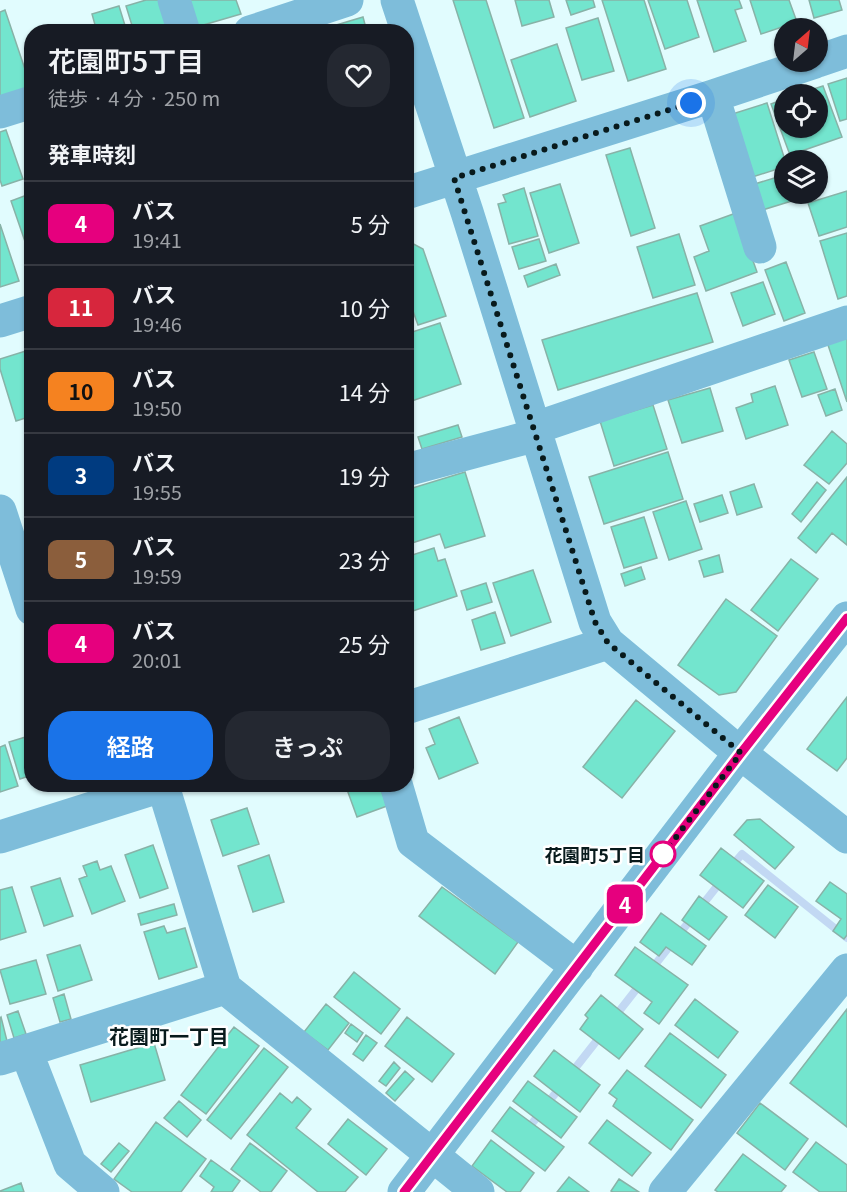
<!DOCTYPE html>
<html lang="ja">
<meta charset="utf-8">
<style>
:root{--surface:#171b24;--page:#242831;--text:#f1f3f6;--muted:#9ea1a6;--line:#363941;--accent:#1a73e8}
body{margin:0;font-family:Georgia,"Noto Sans JP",serif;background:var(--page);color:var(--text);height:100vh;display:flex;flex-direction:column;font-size:22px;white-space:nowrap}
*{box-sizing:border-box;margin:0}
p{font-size:20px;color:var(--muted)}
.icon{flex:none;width:33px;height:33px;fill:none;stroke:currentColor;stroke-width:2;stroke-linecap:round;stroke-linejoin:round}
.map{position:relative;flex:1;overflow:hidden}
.drawer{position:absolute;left:24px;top:24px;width:390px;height:768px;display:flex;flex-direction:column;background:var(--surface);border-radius:24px;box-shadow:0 2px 4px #0004}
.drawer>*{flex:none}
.badge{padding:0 12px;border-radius:9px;font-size:21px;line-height:39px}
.needle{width:39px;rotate:28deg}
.controls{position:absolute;left:774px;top:18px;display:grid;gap:12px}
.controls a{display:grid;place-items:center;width:54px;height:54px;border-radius:50%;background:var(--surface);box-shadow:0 2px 4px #0004;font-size:30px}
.you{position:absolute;width:30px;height:30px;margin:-15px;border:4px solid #fff;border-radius:50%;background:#1a73e8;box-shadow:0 0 0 9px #1a73e833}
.map>.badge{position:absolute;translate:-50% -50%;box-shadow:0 0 0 3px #fff}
h2{padding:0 24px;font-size:22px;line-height:54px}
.round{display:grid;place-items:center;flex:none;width:63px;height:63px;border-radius:24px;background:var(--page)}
.headline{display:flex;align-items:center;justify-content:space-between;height:102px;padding:0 24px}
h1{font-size:28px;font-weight:600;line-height:45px}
.primary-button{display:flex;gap:12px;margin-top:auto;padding:12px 24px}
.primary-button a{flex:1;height:69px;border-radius:24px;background:var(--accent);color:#fff;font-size:24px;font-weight:600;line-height:69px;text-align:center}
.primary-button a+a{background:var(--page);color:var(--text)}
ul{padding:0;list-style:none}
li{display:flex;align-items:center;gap:18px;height:84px;padding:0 24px;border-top:2px solid var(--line)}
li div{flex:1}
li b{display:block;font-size:22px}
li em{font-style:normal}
li .badge{min-width:66px;font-weight:700;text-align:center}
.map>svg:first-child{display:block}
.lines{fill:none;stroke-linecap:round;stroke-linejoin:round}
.stream{stroke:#c2d8f3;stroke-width:8}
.building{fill:#73e5ce;stroke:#88b2a7;stroke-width:1.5}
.minor{stroke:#7ebdda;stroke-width:33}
.line-casing{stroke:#fff;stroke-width:14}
.line{stroke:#e6007e;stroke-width:9}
.walk{stroke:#081a1c;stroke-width:6;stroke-dasharray:0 10.8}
.stop-dot{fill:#fff;stroke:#e6007e;stroke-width:3}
.labels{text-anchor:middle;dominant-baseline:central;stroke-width:5;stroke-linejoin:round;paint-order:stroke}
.stop-label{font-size:18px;font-weight:bold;fill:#081a1c;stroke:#fff;text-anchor:end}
.neighbourhood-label{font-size:20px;font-weight:bold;fill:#081a1c;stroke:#fff}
</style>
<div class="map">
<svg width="847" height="1192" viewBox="0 0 847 1192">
<rect width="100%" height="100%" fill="#e1fcfe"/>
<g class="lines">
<!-- stream -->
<path class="stream" d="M 731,867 L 742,854 L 847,938
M 650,971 L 722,880
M 613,1019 L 642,982
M 569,1076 L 602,1034
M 527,1130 L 561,1086"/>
</g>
<!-- building -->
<path class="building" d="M 146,0 L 164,0 L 174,32 L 134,32 L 126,6 Z
M 184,0 L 236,0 L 241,14 L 193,28 Z
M 453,0 L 486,0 L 524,118 L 494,128 Z
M 515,0 L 549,0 L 554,17 L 522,26 Z
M 566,0 L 593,0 L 595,7 L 571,15 Z
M 602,0 L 644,0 L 666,69 L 628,81 Z
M 648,0 L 687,0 L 699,37 L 665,49 Z
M 697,0 L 739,0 L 742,8 L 735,10 L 746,41 L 714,52 Z
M 750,0 L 789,0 L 797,22 L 761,34 Z
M 809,0 L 839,0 L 842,10 L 814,18 Z
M 119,6 L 127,32 L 97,32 L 92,14 Z
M 5,10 L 31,87 L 0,97 L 0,12 Z
M 363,17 L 367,32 L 313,32 Z
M 598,18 L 614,71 L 582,80 L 566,28 Z
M 557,44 L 576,101 L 530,117 L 511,60 Z
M 847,78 L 847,119 L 840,121 L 828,84 Z
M 823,86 L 842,137 L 790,155 L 771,104 L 784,99 L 784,128 L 818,128 L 818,94 L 798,94 Z
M 767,103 L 785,160 L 784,167 L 746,179 L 726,116 Z
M 6,130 L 23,179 L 2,186 L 0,180 L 0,132 Z
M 630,148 L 655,228 L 631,236 L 606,155 Z
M 784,175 L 784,194 L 793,194 L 795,200 L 756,212 L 748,186 Z
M 560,184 L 579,243 L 549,253 L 530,193 Z
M 524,188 L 538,236 L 509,244 L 498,204 L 506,202 L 503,195 Z
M 847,191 L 847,227 L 819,236 L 808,203 Z
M 32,193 L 32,256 L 30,256 L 11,201 Z
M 736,213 L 757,272 L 706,291 L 694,257 L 709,251 L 700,226 Z
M 0,224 L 19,281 L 0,287 Z
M 847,233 L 847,296 L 838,299 L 820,241 Z
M 679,234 L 695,285 L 653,298 L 637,247 Z
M 539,239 L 546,261 L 519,269 L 512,247 Z
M 406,240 L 423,249 L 446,316 L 418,325 L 410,303 L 406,300 Z
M 786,262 L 805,313 L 784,321 L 765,270 Z
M 556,264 L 560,275 L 528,287 L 524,276 Z
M 763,282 L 775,314 L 743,326 L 731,293 Z
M 697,293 L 713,342 L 558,390 L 542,340 Z
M 440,323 L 461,384 L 406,403 L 406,334 Z
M 847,336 L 847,402 L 827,342 Z
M 32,349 L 32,416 L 16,421 L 0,369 L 0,359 Z
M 814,352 L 827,389 L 802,397 L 789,360 Z
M 775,386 L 788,425 L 746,439 L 736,408 L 753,402 L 751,394 Z
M 710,388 L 723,431 L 682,443 L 668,400 Z
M 835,389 L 842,410 L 826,416 L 818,395 Z
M 653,405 L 667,449 L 614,466 L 600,421 Z
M 458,425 L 462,437 L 422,449 L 418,437 Z
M 832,431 L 847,444 L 847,463 L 829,484 L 804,465 Z
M 668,452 L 683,499 L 604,524 L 589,477 Z
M 465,472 L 485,536 L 445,548 L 440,534 L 406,545 L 406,490 Z
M 847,477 L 847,545 L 832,533 L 816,553 L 798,538 Z
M 817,482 L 826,490 L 801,522 L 792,514 Z
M 754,484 L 762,507 L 737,515 L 730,492 Z
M 722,495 L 728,513 L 700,522 L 694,504 Z
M 686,501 L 702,549 L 669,560 L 653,512 Z
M 644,517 L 657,558 L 624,568 L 611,527 Z
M 434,548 L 438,561 L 445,559 L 457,596 L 407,613 L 406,557 Z
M 719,555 L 723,572 L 704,577 L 699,561 Z
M 791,559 L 818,579 L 778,631 L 751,610 Z
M 641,567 L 645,579 L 625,586 L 621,574 Z
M 533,570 L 551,622 L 511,636 L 493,583 Z
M 486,583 L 492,602 L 467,610 L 461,591 Z
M 726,599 L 777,636 L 736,692 L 719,695 L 678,665 Z
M 495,612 L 505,643 L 481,650 L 472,620 Z
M 847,697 L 847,758 L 837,771 L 807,749 Z
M 636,700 L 675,731 L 622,798 L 583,767 Z
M 459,717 L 478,763 L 439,779 L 426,748 L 435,744 L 429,729 Z
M 32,735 L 32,775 L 20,779 L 9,742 Z
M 5,745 L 18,786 L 0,792 L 0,747 Z
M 345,784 L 379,784 L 387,806 L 357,817 Z
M 247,808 L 259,844 L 223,856 L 211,820 Z
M 760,819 L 794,847 L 775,869 L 734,835 L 747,820 Z
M 153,845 L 168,888 L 140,898 L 125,855 Z
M 721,848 L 764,881 L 743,908 L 700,875 Z
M 269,855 L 284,902 L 253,912 L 238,866 Z
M 97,861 L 100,870 L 111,866 L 125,901 L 92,914 L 79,879 L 87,876 L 83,866 Z
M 60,878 L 73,916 L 44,926 L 31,887 Z
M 830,882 L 847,894 L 847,935 L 844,939 L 833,931 L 841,919 L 816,901 Z
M 768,885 L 798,907 L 775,938 L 745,915 Z
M 12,887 L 26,932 L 0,940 L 0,890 Z
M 442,887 L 518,942 L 495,974 L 419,916 Z
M 699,896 L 727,917 L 709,940 L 682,920 Z
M 174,904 L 177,915 L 141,925 L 138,914 Z
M 661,913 L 706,946 L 692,965 L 666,947 L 659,956 L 640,942 Z
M 164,926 L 167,933 L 185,928 L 197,967 L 159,979 L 144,932 Z
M 80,945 L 92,980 L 58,991 L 47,955 Z
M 635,947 L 688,985 L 659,1024 L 644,1013 L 652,1002 L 615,975 Z
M 36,960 L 46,994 L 10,1004 L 0,970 Z
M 354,972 L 400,1009 L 381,1034 L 334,997 Z
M 64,994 L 71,1019 L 60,1022 L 53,998 Z
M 601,995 L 643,1029 L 619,1059 L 580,1029 L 588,1018 L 585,1015 Z
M 695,999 L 738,1032 L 718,1058 L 675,1025 Z
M 326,1004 L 349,1023 L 328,1050 L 304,1032 Z
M 847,1009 L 847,1127 L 790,1083 Z
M 18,1011 L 26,1034 L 14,1038 L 7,1015 Z
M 1,1017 L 7,1041 L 0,1043 L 0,1018 Z
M 407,1017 L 454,1054 L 432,1082 L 385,1046 Z
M 351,1024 L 363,1033 L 357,1042 L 345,1033 Z
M 234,1027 L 259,1046 L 206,1114 L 181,1095 Z
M 670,1033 L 726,1075 L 701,1108 L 645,1066 Z
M 366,1035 L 377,1043 L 363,1061 L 353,1054 Z
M 154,1043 L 165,1080 L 91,1102 L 80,1065 Z
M 264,1048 L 288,1067 L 231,1139 L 207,1120 Z
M 554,1050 L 600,1085 L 580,1112 L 534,1076 Z
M 394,1062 L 400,1068 L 386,1086 L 379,1081 Z
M 627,1070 L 693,1120 L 671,1150 L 613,1106 L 617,1099 L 609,1093 Z
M 405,1071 L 414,1079 L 395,1101 L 386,1093 Z
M 528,1081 L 577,1117 L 561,1138 L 513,1101 Z
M 280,1093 L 292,1103 L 297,1097 L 311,1109 L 296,1128 L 358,1177 L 345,1192 L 318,1192 L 247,1135 Z
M 179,1101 L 201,1120 L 187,1137 L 164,1118 Z
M 760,1103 L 808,1139 L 785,1170 L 737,1133 Z
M 510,1107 L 564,1147 L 545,1171 L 492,1131 Z
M 348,1119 L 387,1149 L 366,1175 L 328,1144 Z
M 607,1120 L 651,1153 L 632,1176 L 589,1143 Z
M 156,1122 L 206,1159 L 181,1192 L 132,1192 L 114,1179 Z
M 491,1140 L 534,1173 L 520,1192 L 507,1192 L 472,1166 Z
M 816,1142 L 847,1165 L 847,1192 L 820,1192 L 793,1172 Z
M 119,1143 L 129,1151 L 111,1172 L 101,1164 Z
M 250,1143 L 287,1171 L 271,1192 L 261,1192 L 231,1169 Z
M 743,1154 L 786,1186 L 781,1192 L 718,1192 L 715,1190 Z
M 211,1160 L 240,1181 L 232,1192 L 211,1192 L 214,1187 L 200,1176 Z
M 569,1177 L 589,1192 L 557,1192 Z
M 619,1179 L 639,1192 L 613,1192 L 611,1191 Z
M 21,1183 L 24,1192 L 0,1192 L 0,1191 Z"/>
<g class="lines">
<!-- minor -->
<path class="minor" d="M 174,0 L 184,32
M 397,0 L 467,212 L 595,622 L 608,643 L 740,753 L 847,837
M 250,32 L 347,0
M 818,61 L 847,51
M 713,96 L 760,247
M 0,112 L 32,102
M 406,193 L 713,96 L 815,62
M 0,321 L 32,311
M 535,428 L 847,322
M 406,470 L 537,435
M 0,511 L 32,609
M 406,708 L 608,643
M 396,784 L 413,842 L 577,967
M 163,786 L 225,988 L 478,1192
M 0,837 L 168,784
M 26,1051 L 70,1164 L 103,1192
M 0,1059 L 225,988
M 404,1192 L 740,753 L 847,618
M 665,1192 L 847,970"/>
</g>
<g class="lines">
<defs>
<path id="line" d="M 404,1192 L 741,753 L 847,618"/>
</defs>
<!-- line casing -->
<use href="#line" class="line-casing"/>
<!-- line -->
<use href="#line" class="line"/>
<!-- walk -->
<path class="walk" d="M 663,854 L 741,753 L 608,643 L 595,622 L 454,178 L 691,103"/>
</g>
<!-- markers -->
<circle class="stop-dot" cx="663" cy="854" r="12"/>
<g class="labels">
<!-- stop labels -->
<g class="stop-label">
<text x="645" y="854">花園町5丁目</text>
</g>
<!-- neighbourhood labels -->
<g class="neighbourhood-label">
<text x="169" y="1035">花園町一丁目</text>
</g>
</g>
</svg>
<div class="controls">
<a><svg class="needle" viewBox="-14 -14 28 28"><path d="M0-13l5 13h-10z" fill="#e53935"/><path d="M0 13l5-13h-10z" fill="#9ea1a6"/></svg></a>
<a><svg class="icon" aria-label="locate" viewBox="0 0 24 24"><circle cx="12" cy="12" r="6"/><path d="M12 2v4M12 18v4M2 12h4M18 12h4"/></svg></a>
<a><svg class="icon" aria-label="layers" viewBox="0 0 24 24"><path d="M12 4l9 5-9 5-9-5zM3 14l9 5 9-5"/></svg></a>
</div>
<div class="you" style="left:691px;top:103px"></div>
<b class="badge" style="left:625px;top:904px;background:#e6007e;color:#fff">4</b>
<section class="drawer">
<div class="headline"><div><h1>花園町5丁目</h1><p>徒歩 · 4 分 · 250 m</p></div><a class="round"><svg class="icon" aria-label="heart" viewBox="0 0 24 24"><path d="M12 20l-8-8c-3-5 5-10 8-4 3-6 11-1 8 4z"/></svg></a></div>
<h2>発車時刻</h2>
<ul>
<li><span class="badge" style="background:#e6007e;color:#fff">4</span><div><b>バス</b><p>19:41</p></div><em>5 分</em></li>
<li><span class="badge" style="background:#d7263d;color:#fff">11</span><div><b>バス</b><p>19:46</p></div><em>10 分</em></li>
<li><span class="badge" style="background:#f58220;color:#111">10</span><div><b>バス</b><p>19:50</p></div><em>14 分</em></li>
<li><span class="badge" style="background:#003b80;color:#fff">3</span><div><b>バス</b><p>19:55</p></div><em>19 分</em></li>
<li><span class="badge" style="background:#8b5e3c;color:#fff">5</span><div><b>バス</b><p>19:59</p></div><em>23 分</em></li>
<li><span class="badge" style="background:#e6007e;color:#fff">4</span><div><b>バス</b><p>20:01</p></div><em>25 分</em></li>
</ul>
<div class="primary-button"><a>経路</a><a>きっぷ</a></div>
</section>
</div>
